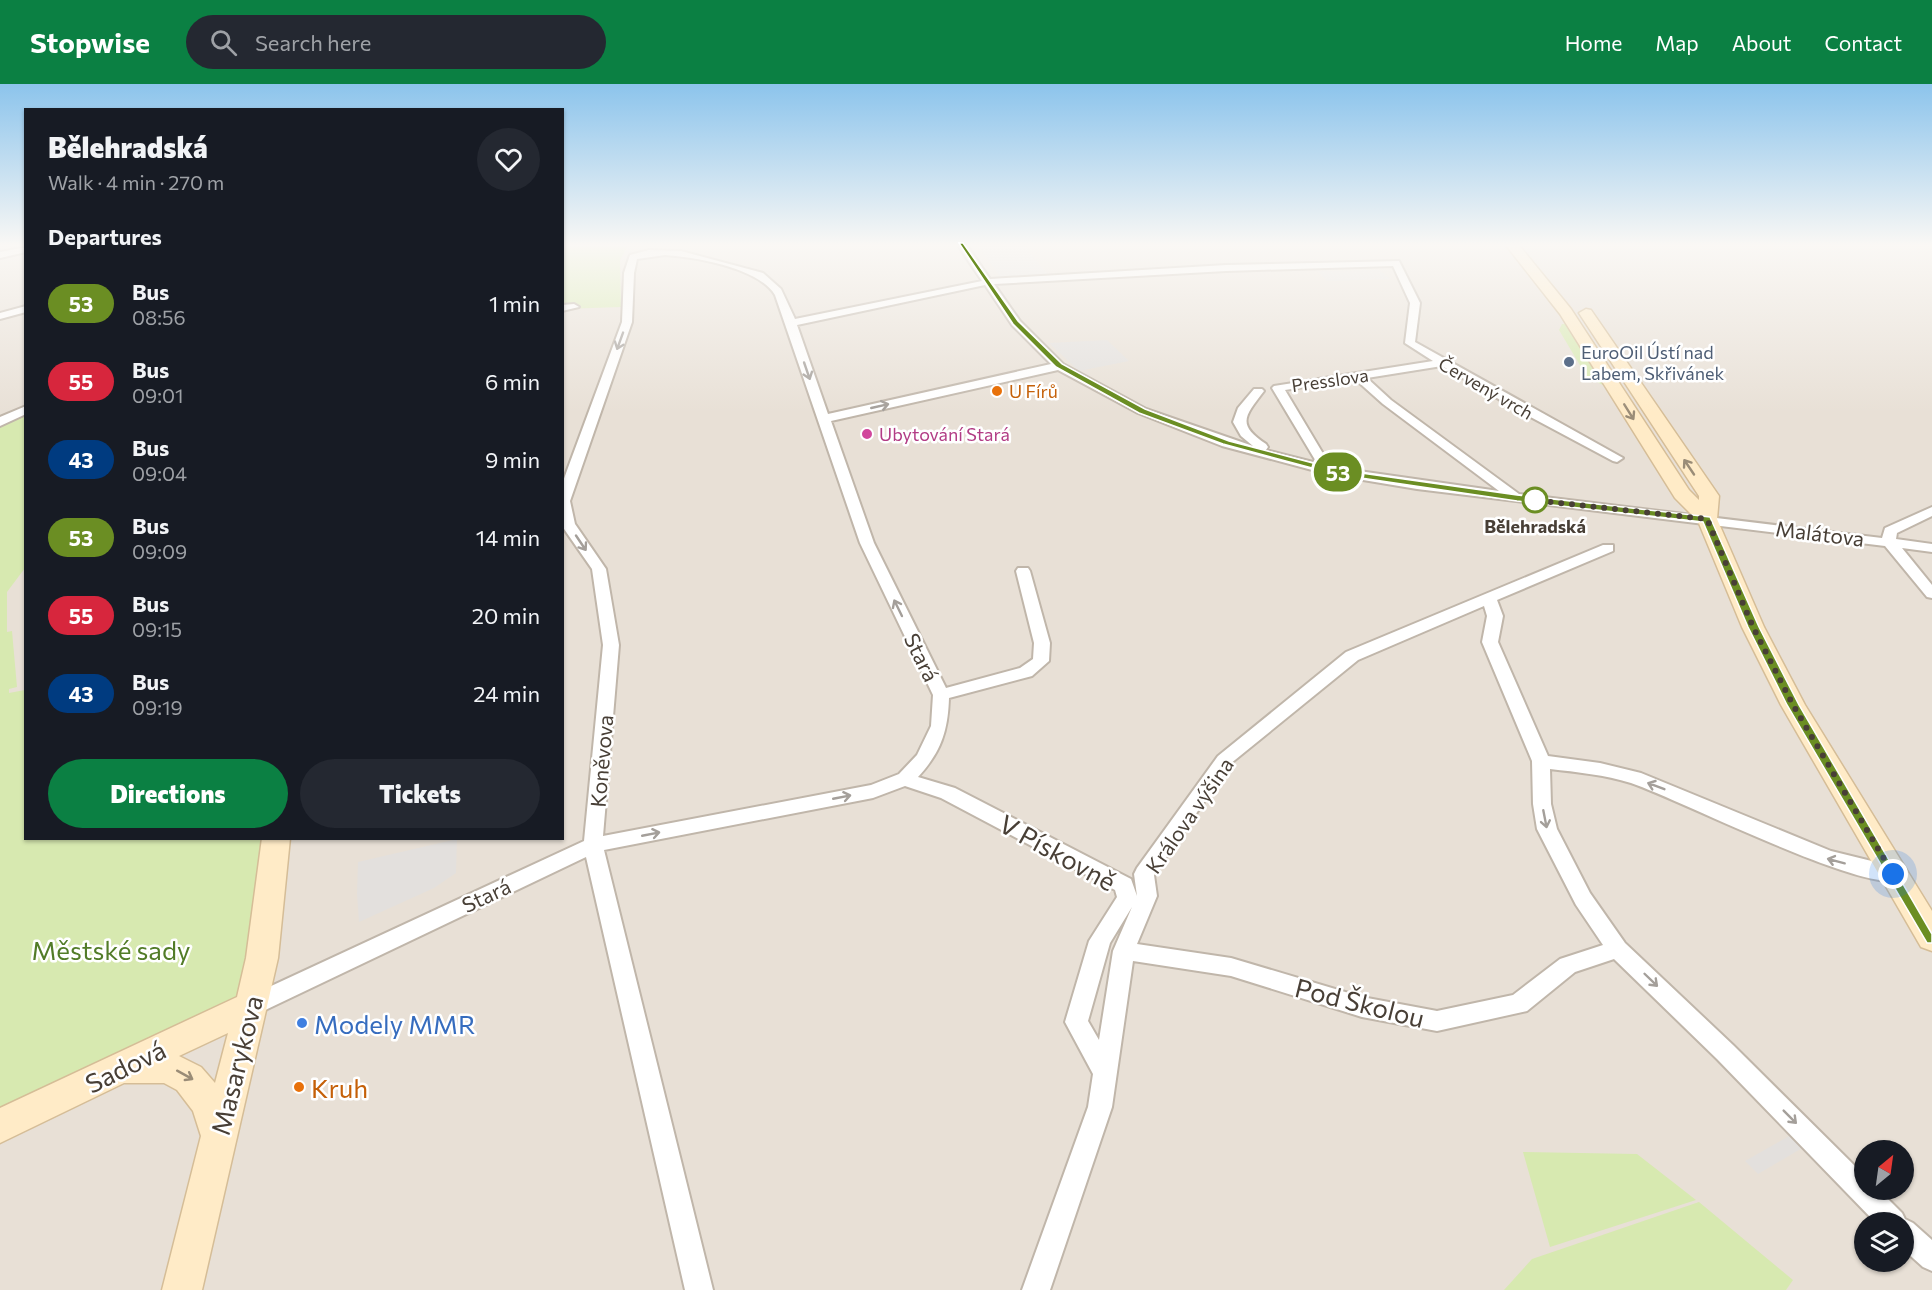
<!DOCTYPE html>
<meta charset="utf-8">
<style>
:root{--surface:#171b24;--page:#242831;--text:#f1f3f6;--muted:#9ea1a6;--accent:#0b8043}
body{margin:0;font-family:Commissioner,sans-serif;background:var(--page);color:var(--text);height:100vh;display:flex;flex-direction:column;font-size:22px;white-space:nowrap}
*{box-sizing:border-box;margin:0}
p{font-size:20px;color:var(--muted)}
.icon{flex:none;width:33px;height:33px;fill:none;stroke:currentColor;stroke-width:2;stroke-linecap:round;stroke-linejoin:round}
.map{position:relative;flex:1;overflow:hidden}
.details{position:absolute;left:24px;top:24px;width:540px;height:732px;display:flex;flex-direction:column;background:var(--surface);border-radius:0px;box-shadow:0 2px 4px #0004}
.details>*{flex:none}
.badge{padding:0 12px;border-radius:20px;font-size:21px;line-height:39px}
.needle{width:39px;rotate:29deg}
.buttons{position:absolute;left:1854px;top:1056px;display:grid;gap:12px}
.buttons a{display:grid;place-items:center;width:60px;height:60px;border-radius:50%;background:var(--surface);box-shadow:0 2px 4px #0004;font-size:30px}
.you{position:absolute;width:30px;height:30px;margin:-15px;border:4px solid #fff;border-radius:50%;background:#1a73e8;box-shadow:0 0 0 9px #1a73e833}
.map>.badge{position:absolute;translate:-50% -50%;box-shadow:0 0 0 3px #fff}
h2{padding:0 24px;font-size:22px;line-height:54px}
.round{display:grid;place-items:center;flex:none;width:63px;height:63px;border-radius:32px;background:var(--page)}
.summary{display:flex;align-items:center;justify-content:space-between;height:102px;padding:0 24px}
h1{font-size:28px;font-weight:800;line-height:45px}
.primary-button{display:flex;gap:12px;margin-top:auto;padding:12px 24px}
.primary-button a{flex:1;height:69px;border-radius:36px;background:var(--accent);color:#fff;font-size:24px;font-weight:800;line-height:69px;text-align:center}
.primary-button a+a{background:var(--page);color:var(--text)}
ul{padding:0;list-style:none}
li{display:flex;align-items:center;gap:18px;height:78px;padding:0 24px}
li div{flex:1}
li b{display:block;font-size:22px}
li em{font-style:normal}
li .badge{min-width:66px;font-weight:700;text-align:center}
header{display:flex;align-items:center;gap:36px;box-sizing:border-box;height:84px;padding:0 30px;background:var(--accent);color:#fff}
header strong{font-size:28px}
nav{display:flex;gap:33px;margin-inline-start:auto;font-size:21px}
.search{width:420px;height:54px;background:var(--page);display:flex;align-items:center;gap:15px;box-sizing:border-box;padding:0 21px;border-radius:33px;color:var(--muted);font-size:22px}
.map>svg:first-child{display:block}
.residential{fill:#e8e0d6;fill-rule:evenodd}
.green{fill:#d7e9b0}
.parking{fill:#e3e0dd}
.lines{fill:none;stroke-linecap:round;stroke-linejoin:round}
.street-casing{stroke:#c0b6aa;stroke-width:4}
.secondary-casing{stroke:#d5bd97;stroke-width:3}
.street{fill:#fff;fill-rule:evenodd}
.secondary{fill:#ffebc7;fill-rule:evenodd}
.oneway{stroke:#a49f9a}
.oneway2{stroke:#9a8c77}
.line{fill:#6b8e23;stroke:#fff;stroke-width:1.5}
.walk{stroke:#483f36;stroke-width:6;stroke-dasharray:0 10.8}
.service-dot{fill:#5c6f8a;stroke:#fff;stroke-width:2}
.food-dot{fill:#e8710a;stroke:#fff;stroke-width:2}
.hotel-dot{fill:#d1479c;stroke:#fff;stroke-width:2}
.stop-dot{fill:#fff;stroke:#6b8e23;stroke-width:3}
.shop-dot{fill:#3f7fe0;stroke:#fff;stroke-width:2}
.labels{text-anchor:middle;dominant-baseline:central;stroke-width:5;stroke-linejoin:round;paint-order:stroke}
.far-service-label{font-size:18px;fill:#4e5e75;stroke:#fff;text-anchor:start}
.far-street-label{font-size:18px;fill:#483f36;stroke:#fff}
.far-food-label{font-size:18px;fill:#c56008;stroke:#fff;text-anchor:start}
.far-hotel-label{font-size:18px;fill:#b23c85;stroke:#fff;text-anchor:start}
.far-stop-label{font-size:18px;font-weight:bold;fill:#483f36;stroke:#fff}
.street-label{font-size:21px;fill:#483f36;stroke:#fff}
.near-street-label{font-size:26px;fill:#483f36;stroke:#fff}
.near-park-label{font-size:26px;fill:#527c28;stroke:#fff}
.near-shop-label{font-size:26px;fill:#366cbe;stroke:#fff;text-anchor:start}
.near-food-label{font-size:26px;fill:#c56008;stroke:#fff;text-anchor:start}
</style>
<header>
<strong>Stopwise</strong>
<div class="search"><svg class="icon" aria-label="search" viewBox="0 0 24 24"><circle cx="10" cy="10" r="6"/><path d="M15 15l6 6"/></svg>Search here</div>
<nav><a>Home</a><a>Map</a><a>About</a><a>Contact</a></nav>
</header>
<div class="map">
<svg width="1932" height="1206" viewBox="0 0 1932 1206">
<rect width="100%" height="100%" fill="#f4efe8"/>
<!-- residential -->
<path class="residential" d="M 0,160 L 26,160 L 26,754 L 562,754 L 563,160 L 1932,160 L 1932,1206 L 0,1206 ZM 1864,1066 L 1904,1066 L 1904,1106 L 1864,1106 ZM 1864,1138 L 1904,1138 L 1904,1178 L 1864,1178 Z"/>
<!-- green -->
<path class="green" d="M 562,160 L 629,160 L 620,176 L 621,223 L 563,225 Z
M 1562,240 L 1566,240 L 1605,302 L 1587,293 L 1559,246 Z
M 25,325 L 25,484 L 7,508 L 7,548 L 12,547 L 17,603 L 9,605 L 9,609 L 25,606 L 26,754 L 276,755 L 250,922 L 0,1042 L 0,338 Z
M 1523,1068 L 1637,1070 L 1696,1116 L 1550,1163 Z
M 1699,1118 L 1793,1196 L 1786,1206 L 1504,1206 L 1532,1175 Z"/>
<!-- parking -->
<path class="parking" d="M 977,160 L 1023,160 L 1049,192 L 1001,194 Z
M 1380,186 L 1390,195 L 1327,197 L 1318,187 Z
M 1107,256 L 1129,277 L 1079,287 L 1049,259 Z
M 457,755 L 456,789 L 434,804 L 359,838 L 357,810 L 358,778 Z
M 1791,1051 L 1804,1063 L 1758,1090 L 1745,1077 Z"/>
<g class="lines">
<defs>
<path id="street" d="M 957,160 L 966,160 L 990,195 L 1226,181 L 1399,177 L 1420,219 L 1415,258 L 1623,374 L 1617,378 L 1613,377 L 1521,328 L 1442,282 L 1367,294 L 1391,316 L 1519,410 L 1882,454 L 1885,444 L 1932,423 L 1932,432 L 1897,449 L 1896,455 L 1932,460 L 1932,468 L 1902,464 L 1932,501 L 1932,514 L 1927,513 L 1885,462 L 1417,405 L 1327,390 L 1222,362 L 1138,329 L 1058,286 L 831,337 L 874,459 L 946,604 L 1020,584 L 1033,575 L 1034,559 L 1016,487 L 1018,484 L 1028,484 L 1030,487 L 1050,559 L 1049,577 L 1032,592 L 949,614 C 948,647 941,668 918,693 L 955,704 L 1131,795 L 1137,812 L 1134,790 L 1137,784 L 1218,672 L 1346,568 L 1603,461 L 1613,461 L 1613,467 L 1497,516 L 1503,532 L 1498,558 L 1548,672 L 1600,679 L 1641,689 L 1831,767 L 1900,784 L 1903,790 L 1900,796 C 1861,808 1681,716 1631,699 C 1605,691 1577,688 1550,685 L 1551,720 L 1557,745 L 1590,809 L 1625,859 L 1733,961 L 1864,1091 L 1864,1106 L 1879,1106 L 1902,1129 L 1905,1135 L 1913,1139 L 1932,1156 L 1932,1187 L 1923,1183 L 1904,1166 L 1904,1138 L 1875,1138 L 1717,975 L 1614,875 L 1575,888 L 1527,927 L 1437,947 L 1362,933 L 1231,892 L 1133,877 L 1112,1023 L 1050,1206 L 1022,1206 L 1088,1023 L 1093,990 L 1065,938 L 1089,857 L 1117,813 L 1115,806 L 941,714 L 905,702 L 873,714 L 604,766 L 713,1206 L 685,1206 L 586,773 L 259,929 L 251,932 L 243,929 L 240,922 L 243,915 L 584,757 L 603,561 L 592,485 L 562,442 L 562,400 L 622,238 L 624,189 L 630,171 L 649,166 L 681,167 L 763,189 L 781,205 L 795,235 L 982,197 ZM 665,171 C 695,173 759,184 775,211 L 860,459 L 933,611 L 931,642 L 917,671 L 899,690 L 871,701 L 603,752 L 619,561 L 606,485 L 575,440 L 570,417 L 632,238 L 634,189 L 637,175 ZM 1393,182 L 1410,219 L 1405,259 L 1433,277 L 1274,302 L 1272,304 L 1317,379 L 1266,366 L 1268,363 L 1266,360 C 1236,340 1245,332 1264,307 L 1262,305 L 1254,305 L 1238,324 L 1233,338 L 1241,352 L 1253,362 L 1146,325 L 1063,280 L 1020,237 L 994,200 L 1226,187 ZM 985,201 L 1012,241 L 1051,280 L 828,330 L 797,241 ZM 1355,295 L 1383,320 L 1499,407 L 1331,383 L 1285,306 ZM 1484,522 L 1487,532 L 1482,558 L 1532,677 L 1533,720 L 1537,745 L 1576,821 L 1603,861 L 1560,875 L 1513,911 L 1437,927 L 1362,913 L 1231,874 L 1137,860 L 1157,812 L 1154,791 L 1230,680 L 1358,576 ZM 1132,823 L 1113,867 L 1099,956 L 1088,937 L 1110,859 Z
M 26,163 L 26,168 L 0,174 L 0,168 Z
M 562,221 L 574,220 L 579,223 L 562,227 Z
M 26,222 L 26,228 L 0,235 L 0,229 Z
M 26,322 L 26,330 L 0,342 L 0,333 Z"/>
<path id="secondary" d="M 1505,160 L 1518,160 L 1571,225 L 1689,406 L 1699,416 L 1699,412 L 1579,229 L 1586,225 L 1591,226 L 1719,412 L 1717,435 L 1764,543 L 1805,621 L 1932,827 L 1932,867 L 1921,863 L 1781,621 L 1742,543 L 1698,437 L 1675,414 L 1560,230 Z
M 262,754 L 290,754 L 278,874 L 202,1206 L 162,1206 L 201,1052 L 193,1027 L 177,1006 L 164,999 L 124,999 L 0,1059 L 0,1024 L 237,913 L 246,874 ZM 228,949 L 215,999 L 201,983 L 179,972 Z"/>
</defs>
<!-- street casing -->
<use href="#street" class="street-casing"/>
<!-- secondary casing -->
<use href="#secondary" class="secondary-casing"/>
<!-- street -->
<use href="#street" class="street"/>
<!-- secondary -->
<use href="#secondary" class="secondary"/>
</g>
<!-- one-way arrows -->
<defs><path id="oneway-shaft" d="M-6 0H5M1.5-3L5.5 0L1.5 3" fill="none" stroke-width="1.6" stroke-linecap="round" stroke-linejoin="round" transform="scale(1.5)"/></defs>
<g class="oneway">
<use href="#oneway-shaft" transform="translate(620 257) rotate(110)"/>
<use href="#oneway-shaft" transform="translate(807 287) rotate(71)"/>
<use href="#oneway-shaft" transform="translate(880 322) rotate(-13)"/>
<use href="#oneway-shaft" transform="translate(581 459) rotate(56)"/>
<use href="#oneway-shaft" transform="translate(898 524) rotate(-116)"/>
<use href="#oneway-shaft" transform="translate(1656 702) rotate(-159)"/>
<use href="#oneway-shaft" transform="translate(842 713) rotate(-11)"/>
<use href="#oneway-shaft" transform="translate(1545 735) rotate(79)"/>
<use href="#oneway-shaft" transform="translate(651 750) rotate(-11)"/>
<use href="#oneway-shaft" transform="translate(1836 777) rotate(-165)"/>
<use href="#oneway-shaft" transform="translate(1651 896) rotate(44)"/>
<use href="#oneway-shaft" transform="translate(1790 1033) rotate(45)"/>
</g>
<g class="oneway2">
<use href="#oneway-shaft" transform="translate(1629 328) rotate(58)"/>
<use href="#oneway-shaft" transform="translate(1689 383) rotate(-124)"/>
<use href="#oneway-shaft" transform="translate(185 991) rotate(29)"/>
</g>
<!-- sky -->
<linearGradient id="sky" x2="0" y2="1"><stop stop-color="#8cc4ec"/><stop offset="0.49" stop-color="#faf8f5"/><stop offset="1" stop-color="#faf8f5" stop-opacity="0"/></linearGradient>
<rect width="1932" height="329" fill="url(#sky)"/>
<!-- line -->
<path class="line" d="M 959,159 L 963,159 L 1018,237 L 1062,280 L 1145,325 L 1229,357 L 1328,383 L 1361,389 L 1517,411 L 1710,433 L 1759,543 L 1799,621 L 1932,850 L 1932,859 L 1927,859 L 1787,621 L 1748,543 L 1703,438 L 1517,417 L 1361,394 L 1327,388 L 1223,360 L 1139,329 L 1056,283 L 1013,240 Z"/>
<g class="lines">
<!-- walk -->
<path class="walk" d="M 1535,416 L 1532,416 L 1707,435 L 1753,543 L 1793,621 L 1893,790"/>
</g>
<!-- markers -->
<circle class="service-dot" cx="1569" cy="278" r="6"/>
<g class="food-dot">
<circle cx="997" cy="307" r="6"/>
<circle cx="299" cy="1003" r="6"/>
</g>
<circle class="hotel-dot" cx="867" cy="350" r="6"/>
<circle class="stop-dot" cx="1535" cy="416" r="12"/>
<circle class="shop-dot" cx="302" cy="939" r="6"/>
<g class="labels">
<!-- far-service labels -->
<g class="far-service-label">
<text x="1581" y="268">EuroOil Ústí nad<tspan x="1581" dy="21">Labem, Skřivánek</tspan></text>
</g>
<!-- far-street labels -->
<g class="far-street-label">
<text transform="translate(1330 296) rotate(-8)">Presslova</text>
<text transform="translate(1486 304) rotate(30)">Červený vrch</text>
</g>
<!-- far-food labels -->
<g class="far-food-label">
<text x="1009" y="307">U Fírů</text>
</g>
<!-- far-hotel labels -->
<g class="far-hotel-label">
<text x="879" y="350">Ubytování Stará</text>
</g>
<!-- far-stop labels -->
<g class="far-stop-label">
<text x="1535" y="442">Bělehradská</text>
</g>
<!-- street labels -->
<g class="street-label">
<text transform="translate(1820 449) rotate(7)">Malátova</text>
<text transform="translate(922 573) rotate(64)">Stará</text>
<text transform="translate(601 677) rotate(-85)">Koněvova</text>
<text transform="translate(1189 731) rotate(-55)">Králova výšina</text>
<text transform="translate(486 811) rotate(-25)">Stará</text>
</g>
<!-- near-street labels -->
<g class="near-street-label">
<text transform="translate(1058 768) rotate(29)">V Pískovně</text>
<text transform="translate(1360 918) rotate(14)">Pod Školou</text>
<text transform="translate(236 981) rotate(-76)">Masarykova</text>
<text transform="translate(125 982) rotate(-26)">Sadová</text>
</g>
<!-- near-park labels -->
<g class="near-park-label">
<text x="111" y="865">Městské sady</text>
</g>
<!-- near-shop labels -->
<g class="near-shop-label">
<text x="314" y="939">Modely MMR</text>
</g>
<!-- near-food labels -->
<g class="near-food-label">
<text x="311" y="1003">Kruh</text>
</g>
</g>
</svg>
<div class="buttons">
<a><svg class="needle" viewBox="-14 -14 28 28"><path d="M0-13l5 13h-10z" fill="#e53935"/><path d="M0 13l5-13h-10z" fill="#9ea1a6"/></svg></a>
<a><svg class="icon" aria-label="layers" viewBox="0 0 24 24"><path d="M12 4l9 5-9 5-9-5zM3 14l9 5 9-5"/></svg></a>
</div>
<div class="you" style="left:1893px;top:790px"></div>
<b class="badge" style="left:1338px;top:388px;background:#6b8e23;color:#fff">53</b>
<section class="details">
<div class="summary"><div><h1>Bělehradská</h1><p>Walk · 4 min · 270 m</p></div><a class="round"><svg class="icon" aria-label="heart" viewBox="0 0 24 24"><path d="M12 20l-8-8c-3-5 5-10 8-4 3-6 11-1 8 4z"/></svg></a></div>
<h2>Departures</h2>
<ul>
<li><span class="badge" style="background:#6b8e23;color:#fff">53</span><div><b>Bus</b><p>08:56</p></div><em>1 min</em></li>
<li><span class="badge" style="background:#d7263d;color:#fff">55</span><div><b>Bus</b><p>09:01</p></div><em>6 min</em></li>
<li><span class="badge" style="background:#003b80;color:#fff">43</span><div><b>Bus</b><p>09:04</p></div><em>9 min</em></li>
<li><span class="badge" style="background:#6b8e23;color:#fff">53</span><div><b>Bus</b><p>09:09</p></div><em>14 min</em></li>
<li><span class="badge" style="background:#d7263d;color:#fff">55</span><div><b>Bus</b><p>09:15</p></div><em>20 min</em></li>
<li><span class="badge" style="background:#003b80;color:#fff">43</span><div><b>Bus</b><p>09:19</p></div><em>24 min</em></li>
</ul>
<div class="primary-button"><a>Directions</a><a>Tickets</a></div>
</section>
</div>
